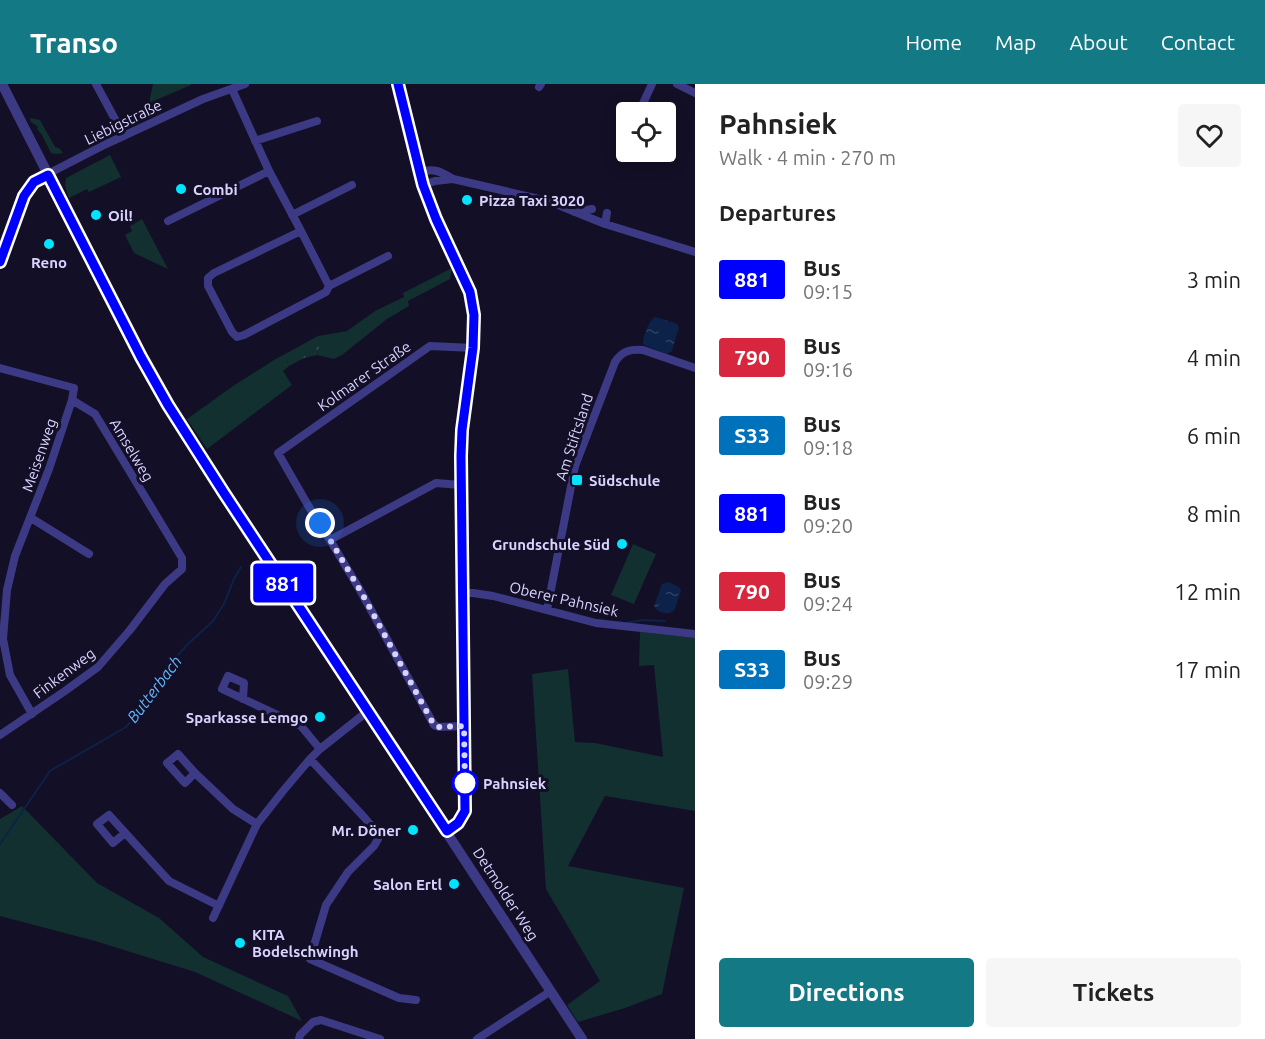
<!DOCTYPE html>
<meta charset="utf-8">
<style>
:root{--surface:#fff;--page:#f6f6f6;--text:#222;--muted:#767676;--accent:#137a85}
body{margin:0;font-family:Ubuntu,sans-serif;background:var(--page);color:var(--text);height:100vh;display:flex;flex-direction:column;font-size:22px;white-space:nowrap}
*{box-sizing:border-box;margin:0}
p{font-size:20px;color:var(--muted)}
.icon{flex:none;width:33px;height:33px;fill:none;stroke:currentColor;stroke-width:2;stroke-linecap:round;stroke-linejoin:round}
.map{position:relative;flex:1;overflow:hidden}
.sheet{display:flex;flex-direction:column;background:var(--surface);width:570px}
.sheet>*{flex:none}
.badge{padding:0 12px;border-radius:4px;font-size:21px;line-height:39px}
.tools{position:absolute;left:616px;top:18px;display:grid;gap:12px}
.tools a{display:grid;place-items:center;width:60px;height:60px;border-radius:6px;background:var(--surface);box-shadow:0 3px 15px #0003;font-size:30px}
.you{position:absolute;width:30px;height:30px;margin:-15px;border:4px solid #fff;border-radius:50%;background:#1a73e8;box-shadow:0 0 0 9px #1a73e833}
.map>.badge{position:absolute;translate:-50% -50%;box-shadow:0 0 0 3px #fff}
h2{padding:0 24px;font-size:22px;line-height:54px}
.round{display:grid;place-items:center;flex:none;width:63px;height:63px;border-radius:6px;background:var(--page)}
.headline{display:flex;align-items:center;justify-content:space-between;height:102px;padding:0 24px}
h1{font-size:28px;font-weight:700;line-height:45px}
.cta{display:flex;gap:12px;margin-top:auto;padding:12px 24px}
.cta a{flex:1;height:69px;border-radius:6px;background:var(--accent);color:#fff;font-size:24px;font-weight:700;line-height:69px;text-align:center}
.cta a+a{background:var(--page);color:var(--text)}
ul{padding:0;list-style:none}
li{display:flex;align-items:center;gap:18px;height:78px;padding:0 24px}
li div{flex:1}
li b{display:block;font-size:22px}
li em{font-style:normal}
li .badge{min-width:66px;font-weight:700;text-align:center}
header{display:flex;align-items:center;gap:36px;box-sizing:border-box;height:84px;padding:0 30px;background:var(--accent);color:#fff}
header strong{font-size:28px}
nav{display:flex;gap:33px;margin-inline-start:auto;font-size:21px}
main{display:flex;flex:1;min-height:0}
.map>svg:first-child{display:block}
.green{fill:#12302f}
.forest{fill:url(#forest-firs)}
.water{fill:url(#water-ripples)}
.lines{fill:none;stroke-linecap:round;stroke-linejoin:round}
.stream{stroke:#0c2248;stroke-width:2}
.minor{stroke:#3d3a85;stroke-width:8}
.tertiary{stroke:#3d3a85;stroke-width:10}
.line-casing{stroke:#fff;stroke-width:14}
.line{stroke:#00f;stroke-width:9}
.walk{stroke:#d9d4ff;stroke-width:6;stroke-dasharray:0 10.8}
.poi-dot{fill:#00e5ff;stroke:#130f26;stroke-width:2}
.stop-dot{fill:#fff;stroke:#00f;stroke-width:3}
.labels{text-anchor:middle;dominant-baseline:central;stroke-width:6;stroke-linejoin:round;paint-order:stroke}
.street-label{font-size:15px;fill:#d9d4ff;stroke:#130f26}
.poi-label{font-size:15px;font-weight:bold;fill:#d9d4ff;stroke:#130f26;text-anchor:start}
.stop-label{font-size:15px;font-weight:bold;fill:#d9d4ff;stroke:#130f26;text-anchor:start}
.water-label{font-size:16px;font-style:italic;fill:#62b6ff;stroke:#130f26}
</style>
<header>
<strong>Transo</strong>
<nav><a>Home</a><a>Map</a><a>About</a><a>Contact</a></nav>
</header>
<main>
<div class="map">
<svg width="695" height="955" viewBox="0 0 695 955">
<defs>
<pattern id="forest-firs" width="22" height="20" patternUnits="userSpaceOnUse" patternTransform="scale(1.5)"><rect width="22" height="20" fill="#12302f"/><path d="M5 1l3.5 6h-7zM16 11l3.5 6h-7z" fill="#344d4e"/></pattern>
<pattern id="water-ripples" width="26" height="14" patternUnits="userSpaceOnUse" patternTransform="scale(1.5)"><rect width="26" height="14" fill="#0c2248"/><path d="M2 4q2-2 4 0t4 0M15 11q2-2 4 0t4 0" fill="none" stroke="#2f4163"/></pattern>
</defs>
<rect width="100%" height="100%" fill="#130f26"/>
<!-- green -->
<path class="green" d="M 153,0 L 191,0 L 191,1 L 149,19 Z
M 30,34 L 40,36 L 55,63 L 59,64 L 63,69 L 56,70 L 51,69 L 42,51 L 37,45 L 38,43 L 31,38 Z
M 110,71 L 121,93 L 89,108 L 87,105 L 69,114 L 65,102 L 66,94 Z
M 142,135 L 168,185 L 134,169 L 125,151 L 132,147 L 130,142 Z
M 452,184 L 450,195 L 408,217 L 409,222 L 387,235 L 342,271 L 334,275 L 317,271 L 319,263 L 286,275 L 289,282 L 283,287 L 292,301 L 207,365 L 187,335 L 233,302 L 274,276 L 318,252 L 347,247 L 375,227 L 404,213 L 403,209 Z
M 633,460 L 656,470 L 634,520 L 611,511 Z
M 640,548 L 695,554 L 695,727 L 605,712 L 568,782 L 684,804 L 662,910 L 625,924 L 578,938 L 567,921 L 600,897 L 546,805 L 532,590 L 568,585 L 575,658 L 595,659 L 663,673 L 654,581 L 639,582 Z
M 22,722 L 97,799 L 159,834 L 203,873 L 288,912 L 302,937 L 195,888 L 95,857 L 0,832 L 0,735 Z"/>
<!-- forest -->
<path class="forest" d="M 308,262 L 319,263 L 317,271 L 304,274 L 289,282 L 286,275 Z"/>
<!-- water -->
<path class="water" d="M 656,233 L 677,240 L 679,243 L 672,267 L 667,270 L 646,262 L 643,260 C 643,252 648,240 653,234 Z
M 669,498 L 679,503 L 681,507 L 674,527 C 668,531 657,529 654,522 L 662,500 Z"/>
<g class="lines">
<!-- stream -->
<path class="stream" d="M 626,539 L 642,536 L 665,537
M 0,760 L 50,687 L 126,643 L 150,615 L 171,579 L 188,560 L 213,537 L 224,520 L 234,495 L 241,483"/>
<!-- minor -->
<path class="minor" d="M 96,0 L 124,52
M 398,0 L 423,101 L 436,135 L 470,208 L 474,231 L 473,264 L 462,346 L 461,372 L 465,727 L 458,739 L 447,747
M 677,0 L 695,9
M 539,3 L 541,0
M 232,5 L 269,87 L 301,147 L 214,189 L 208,194 L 208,202 L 232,248 L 237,253 L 244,251 L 326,208 L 329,202 L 301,147
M 639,28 L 652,0
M 255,57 L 317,37
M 625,65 L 627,61
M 419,88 C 434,84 440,87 453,95 L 548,117 L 605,140 L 695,168
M 423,101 L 435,97 L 453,95
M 575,128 L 592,125
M 292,131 L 352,101
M 168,137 L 269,87
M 605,140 L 607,129
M 0,177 L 24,112 L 30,102 L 38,95 L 104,61 L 203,15 L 245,0
M 329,202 L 388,172
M 0,284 L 74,304 L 72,316 L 49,385 L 15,472 L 7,506 L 3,555 L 10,591 L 32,630
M 31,434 L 89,470
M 330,456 L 436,399 L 461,401
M 462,509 L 473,509 L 493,512 L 596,539 L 695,550
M 547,526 L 575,382 L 615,278 C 622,267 630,265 643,266 L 695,284
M 243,615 L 244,599 L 228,592 L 222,605 L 301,642 L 320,665
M 464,642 L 439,643 L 434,641 L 360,506 L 330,456 L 309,423 L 278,369 L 430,262 L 473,264
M 0,651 L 65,607 L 98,583 L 130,546 L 165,500 L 182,485 L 182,474 L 95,330 L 72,316
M 310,675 L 363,732 L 376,747 L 378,755 L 374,762 L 348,788 L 326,821 L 310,875 L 399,914 L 416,916
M 195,689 L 185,699 L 167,679 L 178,670 L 195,689 L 233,725 L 257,740
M 0,709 L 12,721
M 125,749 L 113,759 L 97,740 L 109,731 L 169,797 L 219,822
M 213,834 L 257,740 L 283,707 L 310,675 L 320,665 L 368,627
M 299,955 L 300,951 L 313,938 L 321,936 L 380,955
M 477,955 L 551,907"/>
<!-- tertiary -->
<path class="tertiary" d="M 2,0 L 141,273 L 168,321 L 224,409 L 582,955"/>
</g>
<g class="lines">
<defs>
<path id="line" d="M 0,178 L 24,112 L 34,98 L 48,91 L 141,273 L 168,321 L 224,409 L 447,747 L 458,739 L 465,727 L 461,372 L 462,346 L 473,264 L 474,231 L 470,208 L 436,135 L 423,101 L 398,0"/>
</defs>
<!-- line casing -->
<use href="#line" class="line-casing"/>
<!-- line -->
<use href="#line" class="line"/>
<!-- walk -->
<path class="walk" d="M 320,439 L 360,506 L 434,641 L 439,643 L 464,642 L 465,706 L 465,699"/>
</g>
<!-- markers -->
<g class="poi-dot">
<circle cx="181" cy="105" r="6"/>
<circle cx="467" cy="116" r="6"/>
<circle cx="96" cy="131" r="6"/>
<circle cx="49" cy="160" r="6"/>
<rect x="571" y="390" width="12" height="12" rx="3"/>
<circle cx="622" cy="460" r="6"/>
<circle cx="320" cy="633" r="6"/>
<circle cx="413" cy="746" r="6"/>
<circle cx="454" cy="800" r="6"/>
<circle cx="240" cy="859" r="6"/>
</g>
<circle class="stop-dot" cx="465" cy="699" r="12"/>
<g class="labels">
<!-- street labels -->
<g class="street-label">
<text transform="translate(123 38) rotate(-26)">Liebigstraße</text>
<text transform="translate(364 292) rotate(-35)">Kolmarer Straße</text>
<text transform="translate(574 353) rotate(-72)">Am Stiftsland</text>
<text transform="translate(132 366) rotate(59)">Amselweg</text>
<text transform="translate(39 371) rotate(-71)">Meisenweg</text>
<text transform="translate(564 515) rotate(13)">Oberer Pahnsiek</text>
<text transform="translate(64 589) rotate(-37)">Finkenweg</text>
<text transform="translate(506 810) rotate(57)">Detmolder Weg</text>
</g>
<!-- poi labels -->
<g class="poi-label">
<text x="193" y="105">Combi</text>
<text x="479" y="116">Pizza Taxi 3020</text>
<text x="108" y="131">Oil!</text>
<text x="49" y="178" text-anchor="middle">Reno</text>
<text x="589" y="396">Südschule</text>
<text x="610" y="460" text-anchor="end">Grundschule Süd</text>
<text x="308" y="633" text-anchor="end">Sparkasse Lemgo</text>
<text x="401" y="746" text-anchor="end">Mr. Döner</text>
<text x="442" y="800" text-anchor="end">Salon Ertl</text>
<text x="252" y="850">KITA<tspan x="252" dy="17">Bodelschwingh</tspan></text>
</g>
<!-- stop labels -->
<g class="stop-label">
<text x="483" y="699">Pahnsiek</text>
</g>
<!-- water labels -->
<g class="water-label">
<text transform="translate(154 605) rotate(-53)">Butterbach</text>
</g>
</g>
</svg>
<div class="tools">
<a><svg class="icon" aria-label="locate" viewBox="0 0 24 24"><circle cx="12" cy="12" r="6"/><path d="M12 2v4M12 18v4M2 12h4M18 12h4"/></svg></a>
</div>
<div class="you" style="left:320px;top:439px"></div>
<b class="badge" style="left:283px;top:499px;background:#00f;color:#fff">881</b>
</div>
<section class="sheet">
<div class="headline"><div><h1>Pahnsiek</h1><p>Walk · 4 min · 270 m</p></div><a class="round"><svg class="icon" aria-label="heart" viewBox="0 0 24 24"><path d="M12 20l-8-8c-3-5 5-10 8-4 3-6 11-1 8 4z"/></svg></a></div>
<h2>Departures</h2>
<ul>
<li><span class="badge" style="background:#00f;color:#fff">881</span><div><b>Bus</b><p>09:15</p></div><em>3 min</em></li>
<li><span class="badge" style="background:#d7263d;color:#fff">790</span><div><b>Bus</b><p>09:16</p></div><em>4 min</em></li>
<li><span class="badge" style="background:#0072bc;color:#fff">S33</span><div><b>Bus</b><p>09:18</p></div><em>6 min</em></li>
<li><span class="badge" style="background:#00f;color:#fff">881</span><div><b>Bus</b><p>09:20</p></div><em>8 min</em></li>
<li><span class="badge" style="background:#d7263d;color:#fff">790</span><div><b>Bus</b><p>09:24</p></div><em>12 min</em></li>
<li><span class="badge" style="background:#0072bc;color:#fff">S33</span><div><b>Bus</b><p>09:29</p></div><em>17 min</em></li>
</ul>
<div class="cta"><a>Directions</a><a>Tickets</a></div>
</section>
</main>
